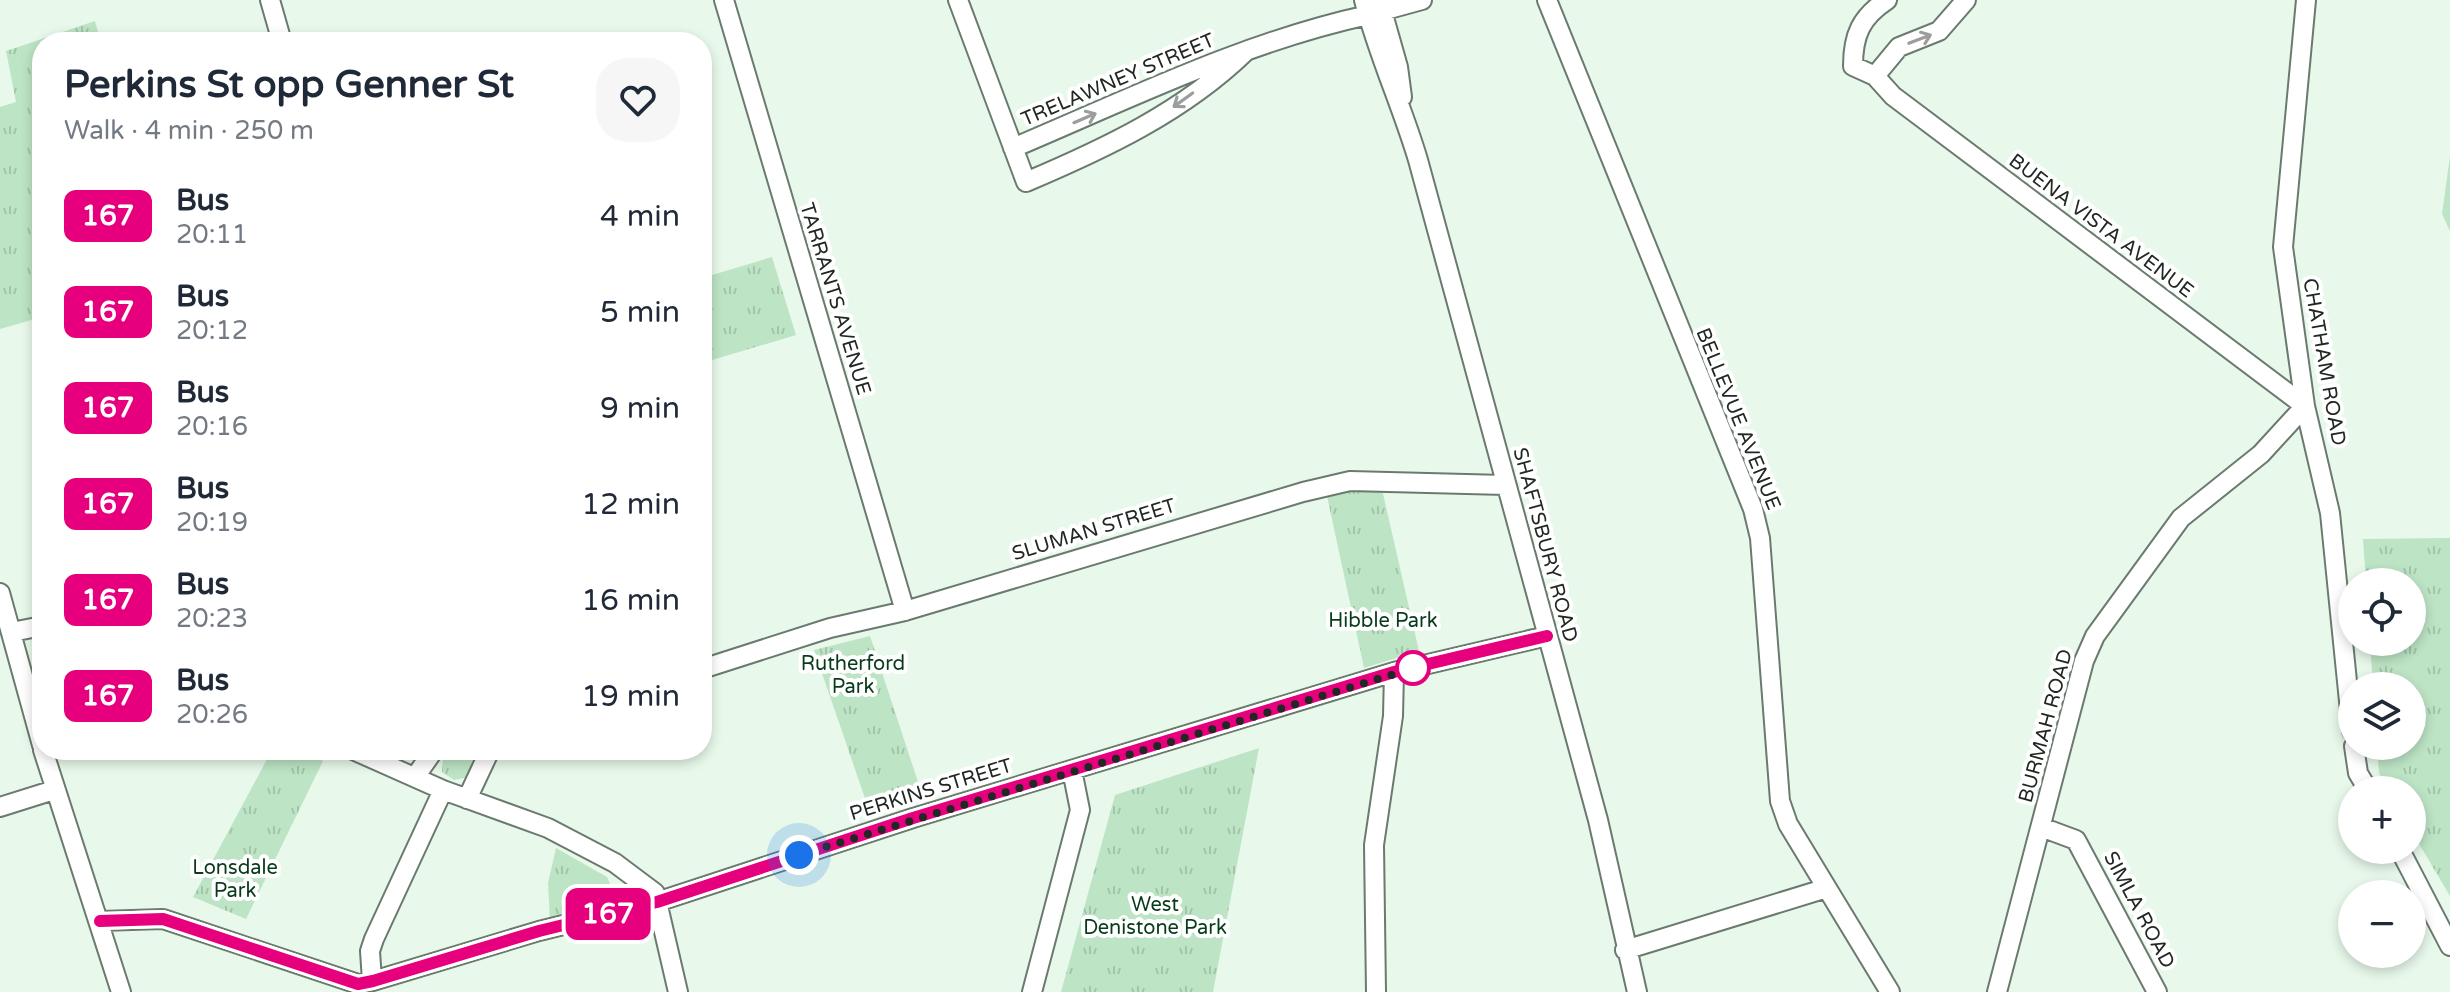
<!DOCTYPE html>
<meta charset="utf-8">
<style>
:root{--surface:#fff;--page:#f6f6f7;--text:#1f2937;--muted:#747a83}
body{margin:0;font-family:"Varela Round",sans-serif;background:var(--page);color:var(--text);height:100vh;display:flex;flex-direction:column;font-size:30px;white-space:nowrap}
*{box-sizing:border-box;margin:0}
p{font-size:26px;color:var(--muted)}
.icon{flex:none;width:44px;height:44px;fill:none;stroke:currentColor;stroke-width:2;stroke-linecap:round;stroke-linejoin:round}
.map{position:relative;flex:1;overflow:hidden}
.panel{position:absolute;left:32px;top:32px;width:680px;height:728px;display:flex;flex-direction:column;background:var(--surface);border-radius:32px;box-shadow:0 4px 12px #0003}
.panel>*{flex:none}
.badge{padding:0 16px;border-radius:12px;font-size:28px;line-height:52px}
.tools{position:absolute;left:2338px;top:568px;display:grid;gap:16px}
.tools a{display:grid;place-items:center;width:88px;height:88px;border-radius:50%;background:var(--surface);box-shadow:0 4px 12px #0003;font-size:40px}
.you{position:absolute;width:40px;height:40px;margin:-20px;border:6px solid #fff;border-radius:50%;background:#1a73e8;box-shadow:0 0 0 12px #1a73e833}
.map>.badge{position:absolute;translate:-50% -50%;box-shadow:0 0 0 4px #fff}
.round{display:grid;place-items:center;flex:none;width:84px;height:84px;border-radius:32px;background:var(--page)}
.overview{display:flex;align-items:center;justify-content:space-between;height:136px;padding:0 32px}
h1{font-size:38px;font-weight:700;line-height:60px}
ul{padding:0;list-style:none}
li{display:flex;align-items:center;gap:24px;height:96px;padding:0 32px}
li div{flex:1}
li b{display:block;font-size:30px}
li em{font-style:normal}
li .badge{min-width:88px;font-weight:700;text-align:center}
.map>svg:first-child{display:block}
.park{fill:url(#park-tufts)}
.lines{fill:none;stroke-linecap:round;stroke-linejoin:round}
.minor-casing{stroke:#6b7a6e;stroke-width:22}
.minor{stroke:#fff;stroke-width:18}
.oneway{stroke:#9b9e9c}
.line-casing{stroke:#fff;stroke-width:18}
.line{stroke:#e6007e;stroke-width:12}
.walk{stroke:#212722;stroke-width:8;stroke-dasharray:0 14.4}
.stop-dot{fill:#fff;stroke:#e6007e;stroke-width:4}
.labels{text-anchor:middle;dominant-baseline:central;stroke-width:8;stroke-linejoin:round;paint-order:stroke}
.street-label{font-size:20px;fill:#212722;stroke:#fff}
.park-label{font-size:20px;fill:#073b1a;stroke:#fff}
</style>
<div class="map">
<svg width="2450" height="992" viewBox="0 0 2450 992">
<defs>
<pattern id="park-tufts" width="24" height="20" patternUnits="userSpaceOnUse" patternTransform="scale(2)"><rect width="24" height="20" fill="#bde4c5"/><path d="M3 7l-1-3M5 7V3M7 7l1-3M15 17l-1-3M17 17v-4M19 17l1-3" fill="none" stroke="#a2c4a9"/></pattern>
</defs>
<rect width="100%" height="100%" fill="#e8f9eb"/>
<!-- park -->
<path class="park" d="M 95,21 L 101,42 L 42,42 L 42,317 L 0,329 L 0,107 L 16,102 L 6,51 Z
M 2450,156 L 2450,231 L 2442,214 Z
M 772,257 L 796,335 L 702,363 L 702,278 Z
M 1381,485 L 1419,651 L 1364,668 L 1327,496 Z
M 2450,538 L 2450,896 L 2412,832 L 2412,790 L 2389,790 L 2379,773 L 2377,746 L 2412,746 L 2412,686 L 2373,686 L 2370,642 L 2412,642 L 2412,582 L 2366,582 L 2363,539 Z
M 870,636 L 922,794 L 869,810 L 814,650 Z
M 1259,748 L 1213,992 L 1061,992 L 1115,795 Z
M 272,750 L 298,750 L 323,761 L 246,919 L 193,897 Z
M 449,750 L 481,750 L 468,777 L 454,780 L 442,772 L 443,756 Z
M 556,848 L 607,877 L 613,891 L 609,902 L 550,922 L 548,883 Z"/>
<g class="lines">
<defs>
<path id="minor" d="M 270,0 L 282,42
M 724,0 L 905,611
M 958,0 L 1026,182 C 1104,149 1183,112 1245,52
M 1364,0 C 1378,55 1402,106 1418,160 L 1598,820 L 1637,992
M 1379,0 L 1398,67 L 1402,97
M 1547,0 L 1753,509 L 1760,538 L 1780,801 L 1788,824 L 1890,992
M 1887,0 C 1861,17 1853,35 1853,66 L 1875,76 L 1893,96 L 2305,406 L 2261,454 L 2181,518 L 2095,636 L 2084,661 L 1997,992
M 2306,0 L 2283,247 L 2305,406 L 2330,513 L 2352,731
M 1382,11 L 1422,0
M 1875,76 L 1899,47 L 1939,31 L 1966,0
M 1013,148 C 1129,99 1244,42 1368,15
M 0,593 L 42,745
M 12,632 L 42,626
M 702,669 L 830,628 L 905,611 L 1303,492 L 1350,481 L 1505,485
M 2354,746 L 2358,773 L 2368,790
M 43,750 L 121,992
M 353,750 L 443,790 L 548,828 L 615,863 L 655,893 L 678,992
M 415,777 L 434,750
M 467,799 L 490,750
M 0,807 L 54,790
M 2041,827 L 2076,840 L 2157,992
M 2400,850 L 2450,946
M 100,921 L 163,919 L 358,984 L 373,981 L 539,931 L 657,902 L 913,818 L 1394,672 L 1547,636
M 1625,950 L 1827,888
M 372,981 L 370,951 L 374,939 L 443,790
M 1032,992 L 1080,810 L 1072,770
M 1376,992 L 1374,845 L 1393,716 L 1394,672"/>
</defs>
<!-- minor casing -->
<use href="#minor" class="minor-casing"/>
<!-- minor -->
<use href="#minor" class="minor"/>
</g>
<!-- one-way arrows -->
<defs><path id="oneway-shaft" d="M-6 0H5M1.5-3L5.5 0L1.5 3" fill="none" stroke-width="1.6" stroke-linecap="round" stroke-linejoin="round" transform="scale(2)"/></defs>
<g class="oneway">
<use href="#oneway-shaft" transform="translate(1920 39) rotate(-21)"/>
<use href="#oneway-shaft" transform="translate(1183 100) rotate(144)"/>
<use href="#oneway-shaft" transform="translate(1085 118) rotate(-23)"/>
</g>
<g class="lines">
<defs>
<path id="line" d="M 100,921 L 163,919 L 358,984 L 373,981 L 539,931 L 657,902 L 913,818 L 1394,672 L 1547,636"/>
</defs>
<!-- line casing -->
<use href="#line" class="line-casing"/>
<!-- line -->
<use href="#line" class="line"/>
<!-- walk -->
<path class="walk" d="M 799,855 L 1424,665 L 1413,668"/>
</g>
<!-- markers -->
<circle class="stop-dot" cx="1413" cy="668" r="16"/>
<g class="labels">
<!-- street labels -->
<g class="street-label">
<text transform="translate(1118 80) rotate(-23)">TRELAWNEY STREET</text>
<text transform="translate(2101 226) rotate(37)">BUENA VISTA AVENUE</text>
<text transform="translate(835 299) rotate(73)">TARRANTS AVENUE</text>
<text transform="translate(2324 362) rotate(80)">CHATHAM ROAD</text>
<text transform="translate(1738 419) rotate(68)">BELLEVUE AVENUE</text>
<text transform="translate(1094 530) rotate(-17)">SLUMAN STREET</text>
<text transform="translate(1545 545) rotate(75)">SHAFTSBURY ROAD</text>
<text transform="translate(2046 726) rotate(-75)">BURMAH ROAD</text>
<text transform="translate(931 790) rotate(-17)">PERKINS STREET</text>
<text transform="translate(2139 910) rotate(62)">SIMLA ROAD</text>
</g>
<!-- park labels -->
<g class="park-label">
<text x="1383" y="621">Hibble Park</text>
<text x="853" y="664">Rutherford<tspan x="853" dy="23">Park</tspan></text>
<text x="235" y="868">Lonsdale<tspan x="235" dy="23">Park</tspan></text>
<text x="1155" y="905">West<tspan x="1155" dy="23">Denistone Park</tspan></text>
</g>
</g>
</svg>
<div class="tools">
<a><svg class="icon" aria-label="locate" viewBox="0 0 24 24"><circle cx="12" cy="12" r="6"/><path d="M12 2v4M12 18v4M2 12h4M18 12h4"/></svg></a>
<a><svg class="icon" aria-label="layers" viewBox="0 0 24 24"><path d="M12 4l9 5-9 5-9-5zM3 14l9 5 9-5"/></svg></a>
<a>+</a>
<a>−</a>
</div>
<div class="you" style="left:799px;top:855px"></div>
<b class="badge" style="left:608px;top:914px;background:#e6007e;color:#fff">167</b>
<section class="panel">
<div class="overview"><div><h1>Perkins St opp Genner St</h1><p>Walk · 4 min · 250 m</p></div><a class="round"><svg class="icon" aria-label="heart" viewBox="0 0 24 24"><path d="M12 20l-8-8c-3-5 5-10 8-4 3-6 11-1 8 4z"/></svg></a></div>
<ul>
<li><span class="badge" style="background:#e6007e;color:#fff">167</span><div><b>Bus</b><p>20:11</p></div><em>4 min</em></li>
<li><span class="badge" style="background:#e6007e;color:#fff">167</span><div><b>Bus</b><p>20:12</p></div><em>5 min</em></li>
<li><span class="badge" style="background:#e6007e;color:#fff">167</span><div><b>Bus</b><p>20:16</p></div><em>9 min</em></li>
<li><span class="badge" style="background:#e6007e;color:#fff">167</span><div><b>Bus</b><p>20:19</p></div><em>12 min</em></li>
<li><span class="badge" style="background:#e6007e;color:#fff">167</span><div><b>Bus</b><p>20:23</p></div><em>16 min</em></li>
<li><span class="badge" style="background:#e6007e;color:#fff">167</span><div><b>Bus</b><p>20:26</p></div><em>19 min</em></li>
</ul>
</section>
</div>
